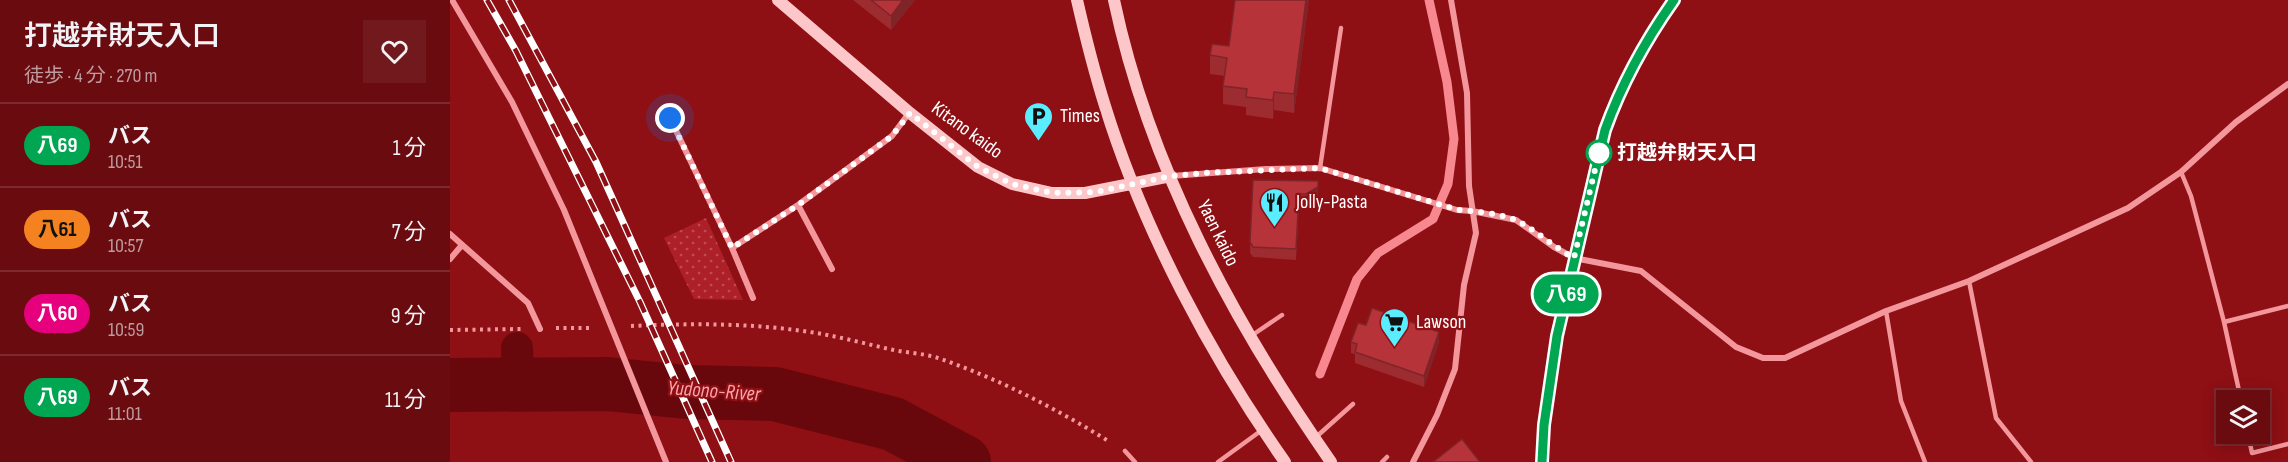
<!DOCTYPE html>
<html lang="ja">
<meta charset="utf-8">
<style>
:root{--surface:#6a0b0f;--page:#72191d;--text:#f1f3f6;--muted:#be9b9e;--line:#7d2b2f}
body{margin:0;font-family:"Sofia Sans Condensed","Noto Sans JP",sans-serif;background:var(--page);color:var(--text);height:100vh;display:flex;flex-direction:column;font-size:22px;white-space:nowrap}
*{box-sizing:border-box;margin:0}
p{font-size:20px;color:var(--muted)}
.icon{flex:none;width:33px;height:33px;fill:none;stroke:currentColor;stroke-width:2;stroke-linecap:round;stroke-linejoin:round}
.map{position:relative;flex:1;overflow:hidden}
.panel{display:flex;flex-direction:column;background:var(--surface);width:450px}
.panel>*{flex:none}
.badge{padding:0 12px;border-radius:20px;font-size:21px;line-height:39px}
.buttons{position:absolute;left:1766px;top:390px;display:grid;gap:12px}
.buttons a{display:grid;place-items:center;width:54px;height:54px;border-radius:0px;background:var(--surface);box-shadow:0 3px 15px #0003,0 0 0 2px var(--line);font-size:30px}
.you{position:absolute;width:30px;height:30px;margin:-15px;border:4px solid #fff;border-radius:50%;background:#1a73e8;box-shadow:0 0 0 9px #1a73e833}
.map>.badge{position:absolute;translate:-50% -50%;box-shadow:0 0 0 3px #fff}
.round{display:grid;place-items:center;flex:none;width:63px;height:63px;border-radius:0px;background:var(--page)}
.head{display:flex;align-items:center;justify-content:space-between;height:102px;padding:0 24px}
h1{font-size:28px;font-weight:600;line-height:45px}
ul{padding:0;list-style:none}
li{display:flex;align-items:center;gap:18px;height:84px;padding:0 24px;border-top:2px solid var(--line)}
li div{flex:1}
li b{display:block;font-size:22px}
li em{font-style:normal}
li .badge{min-width:66px;font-weight:700;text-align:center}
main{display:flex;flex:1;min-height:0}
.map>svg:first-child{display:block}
.park{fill:url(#park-dots)}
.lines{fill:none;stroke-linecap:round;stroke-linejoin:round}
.stream{stroke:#f7888f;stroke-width:9}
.canal{stroke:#69080c;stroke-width:32}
.river{stroke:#69080c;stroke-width:54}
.path{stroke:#f3979c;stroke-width:4;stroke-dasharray:3 4.5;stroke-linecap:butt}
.service{stroke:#f3979c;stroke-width:4.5}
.minor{stroke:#f3979c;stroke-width:6}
.tertiary{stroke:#f3979c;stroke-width:10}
.secondary{stroke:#fdc6c8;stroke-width:12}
.rail-casing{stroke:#fff;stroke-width:7}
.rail{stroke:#8e0f14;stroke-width:4.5;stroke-dasharray:14;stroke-linecap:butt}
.wall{fill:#9d2c31}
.shaded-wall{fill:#7f2428}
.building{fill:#b63339;stroke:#7f2428;stroke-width:1.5}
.line-casing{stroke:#fff;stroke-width:14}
.line{stroke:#00a651;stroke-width:9}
.walk{stroke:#fff;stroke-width:6;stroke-dasharray:0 10.8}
.stop-dot{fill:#fff;stroke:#00a651;stroke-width:3}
.labels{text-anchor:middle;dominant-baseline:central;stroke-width:4.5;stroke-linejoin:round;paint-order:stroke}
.poi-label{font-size:20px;fill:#fff;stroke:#8e0f14;text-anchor:start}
.street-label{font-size:20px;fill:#fff;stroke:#8e0f14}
.stop-label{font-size:20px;font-weight:bold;fill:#fff;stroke:#8e0f14;text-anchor:start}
.water-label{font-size:21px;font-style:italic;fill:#faa3a8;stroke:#8e0f14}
</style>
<main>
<section class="panel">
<div class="head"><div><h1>打越弁財天入口</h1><p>徒歩 · 4 分 · 270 m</p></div><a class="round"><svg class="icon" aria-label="heart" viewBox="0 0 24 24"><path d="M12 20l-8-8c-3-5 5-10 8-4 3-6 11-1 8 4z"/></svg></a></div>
<ul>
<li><span class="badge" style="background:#00a651;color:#fff">八69</span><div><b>バス</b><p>10:51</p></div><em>1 分</em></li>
<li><span class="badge" style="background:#f58220;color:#111">八61</span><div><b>バス</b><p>10:57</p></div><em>7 分</em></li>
<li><span class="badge" style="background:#e6007e;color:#fff">八60</span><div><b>バス</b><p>10:59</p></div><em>9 分</em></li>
<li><span class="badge" style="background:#00a651;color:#fff">八69</span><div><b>バス</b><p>11:01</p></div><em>11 分</em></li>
</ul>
</section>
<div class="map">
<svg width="1838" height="462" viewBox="0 0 1838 462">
<defs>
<pattern id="park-dots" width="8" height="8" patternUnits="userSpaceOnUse" patternTransform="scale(1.5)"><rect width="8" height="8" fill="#ae2028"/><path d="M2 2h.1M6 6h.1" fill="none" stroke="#be4d53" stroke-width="1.8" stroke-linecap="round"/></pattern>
</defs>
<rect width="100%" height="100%" fill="#8e0f14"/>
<!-- park -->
<path class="park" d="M 256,218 L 293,300 L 244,299 L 214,238 Z"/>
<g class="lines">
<!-- stream -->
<path class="stream" d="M 870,374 L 907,279 L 928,253 L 983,219 L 998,184 L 1004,139 L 997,82 L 979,0"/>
<!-- canal -->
<path class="canal" d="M 67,348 L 68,385"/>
<!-- river -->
<path class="river" d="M 0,385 L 157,384 L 236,392 L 325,394 L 443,424 L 514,462"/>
<!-- path -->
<path class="path" d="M 181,326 C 245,323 309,323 372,334 C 394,338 417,344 439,349 C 455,353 473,353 488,358 C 549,379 605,408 660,442
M 106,328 L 143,328
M 0,330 L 71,329"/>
<!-- service -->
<path class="service" d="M 870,168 L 891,28
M 1731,172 L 1741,196 L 1774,322 L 1791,400
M 1519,281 L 1546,418 L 1581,462
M 1436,311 L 1451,401 L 1475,462
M 1774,322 L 1838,306
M 801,336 L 832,315
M 1798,434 L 1802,453 L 1838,444
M 865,438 L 903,404
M 675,451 L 685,462
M 768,462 L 812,430
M 932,462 L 937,457"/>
<!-- minor -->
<path class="minor" d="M 2,0 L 62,102 L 114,210 L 216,462
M 220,118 L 282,248 L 303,298
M 721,176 L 816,169 L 870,168 L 1007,210 L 1022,211 L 1066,220 L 1104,247 L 1124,258 L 1191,271 L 1286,347 L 1313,358 L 1335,358 L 1436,311 L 1519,281 L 1678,208 L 1731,172 L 1786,122 L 1838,84
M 348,205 L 382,269
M 0,234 L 78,303 L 90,329
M 282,248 L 348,205 L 442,136 L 459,113
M 0,259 L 12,245
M 963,462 L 987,415 L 1005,369 L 1014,285 L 1026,233 L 1019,186 L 1017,93 L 1001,0"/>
<!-- tertiary -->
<path class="tertiary" d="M 1092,462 L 1094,425 L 1107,336 L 1155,131 C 1172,83 1195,41 1224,0"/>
<!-- secondary -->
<path class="secondary" d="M 328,0 L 460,113 L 528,167 L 562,184 L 602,193 L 635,193 L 721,176
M 627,0 C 635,35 644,71 655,106 C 693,229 761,357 835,462
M 664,0 C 699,167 784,323 881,462"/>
<defs>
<path id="rail" d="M 37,0 L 66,51 L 190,302 L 262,462
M 59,0 L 146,162 L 281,462"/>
</defs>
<!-- rail casing -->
<use href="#rail" class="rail-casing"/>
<!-- rail -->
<use href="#rail" class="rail"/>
</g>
<!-- wall -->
<path class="wall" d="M 403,0 L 465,0 L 441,30 Z
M 785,0 L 859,0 L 844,113 L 824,110 L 823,119 L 796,115 L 796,107 L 773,104 L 773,86 L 775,76 L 760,74 L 760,55 L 779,46 Z
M 803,180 L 868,192 L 868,197 L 856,204 L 849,204 L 846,260 L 803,257 L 800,253 Z
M 916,325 L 989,342 L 974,387 L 905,363 L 905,354 L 901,353 L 901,342 Z"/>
<!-- shaded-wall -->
<path class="shaded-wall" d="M 453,0 L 465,0 L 441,30 L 441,16 Z
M 856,0 L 859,0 L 844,113 L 844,94 Z
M 824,92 L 824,110 L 823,119 L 823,100 Z
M 868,181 L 868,197 L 856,204 L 856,194 Z
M 989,332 L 989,342 L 974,387 L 974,376 Z"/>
<!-- building -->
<path class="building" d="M 421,0 L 453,0 L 441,16 Z
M 785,0 L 856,0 L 844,94 L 824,92 L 823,100 L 796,97 L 797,89 L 773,86 L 777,58 L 760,55 L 762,44 L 779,46 Z
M 803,180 L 868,181 L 868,187 L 856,194 L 849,194 L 846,249 L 803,247 L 800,242 Z
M 922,308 L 989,332 L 974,376 L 905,352 L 907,344 L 901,342 L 908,323 L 916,325 Z
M 1012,439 L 1030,462 L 983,462 Z"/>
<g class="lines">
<defs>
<path id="line" d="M 1092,462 L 1094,425 L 1107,336 L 1155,130 C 1172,83 1195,41 1224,0"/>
</defs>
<!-- line casing -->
<use href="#line" class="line-casing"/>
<!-- line -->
<use href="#line" class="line"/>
<!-- walk -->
<path class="walk" d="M 220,118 L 282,248 L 348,205 L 442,136 L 460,113 L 528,167 L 562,184 L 602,193 L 646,192 L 721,176 L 753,173 L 870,168 L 1008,210 C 1024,211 1054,214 1068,221 C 1088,232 1104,247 1124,258 L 1149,153"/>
</g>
<!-- icons -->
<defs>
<symbol id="parking-pin" viewBox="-11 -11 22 30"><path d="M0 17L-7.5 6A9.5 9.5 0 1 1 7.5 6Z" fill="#59edff" stroke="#8e0f14"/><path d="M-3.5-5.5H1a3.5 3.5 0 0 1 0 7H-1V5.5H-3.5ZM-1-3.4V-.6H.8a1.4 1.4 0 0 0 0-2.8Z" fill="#111"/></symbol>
<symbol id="restaurant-pin" viewBox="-11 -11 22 30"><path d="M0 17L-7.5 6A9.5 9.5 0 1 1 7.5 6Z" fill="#59edff" stroke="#8e0f14"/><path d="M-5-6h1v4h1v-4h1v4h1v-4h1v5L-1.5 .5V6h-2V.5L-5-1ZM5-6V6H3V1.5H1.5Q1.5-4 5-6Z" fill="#111"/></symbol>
<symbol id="supermarket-pin" viewBox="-11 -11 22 30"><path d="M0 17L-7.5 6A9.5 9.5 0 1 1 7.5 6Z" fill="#59edff" stroke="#8e0f14"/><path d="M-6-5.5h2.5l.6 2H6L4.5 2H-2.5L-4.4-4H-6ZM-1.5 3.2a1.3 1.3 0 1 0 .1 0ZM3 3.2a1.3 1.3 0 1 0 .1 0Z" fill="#111"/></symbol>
</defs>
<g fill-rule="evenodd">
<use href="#parking-pin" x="572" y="100" width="33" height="45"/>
<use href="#restaurant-pin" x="808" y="186" width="33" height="45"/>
<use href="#supermarket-pin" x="928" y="306" width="33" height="45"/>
</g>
<!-- markers -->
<circle class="stop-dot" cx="1149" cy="153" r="12"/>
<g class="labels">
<!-- poi labels -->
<g class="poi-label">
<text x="610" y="116">Times</text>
<text x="846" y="202">Jolly-Pasta</text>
<text x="966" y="322">Lawson</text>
</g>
<!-- street labels -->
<g class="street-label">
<text transform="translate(517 130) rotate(36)">Kitano kaido</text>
<text transform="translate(768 233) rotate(64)">Yaen kaido</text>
</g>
<!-- stop labels -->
<g class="stop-label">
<text x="1167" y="153">打越弁財天入口</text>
</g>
<!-- water labels -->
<g class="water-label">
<text transform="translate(264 391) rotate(4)">Yudono-River</text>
</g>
</g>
</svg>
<div class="buttons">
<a><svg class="icon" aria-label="layers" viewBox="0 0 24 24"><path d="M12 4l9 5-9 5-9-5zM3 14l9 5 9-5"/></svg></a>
</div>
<div class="you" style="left:220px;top:118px"></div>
<b class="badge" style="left:1116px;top:294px;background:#00a651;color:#fff">八69</b>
</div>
</main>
